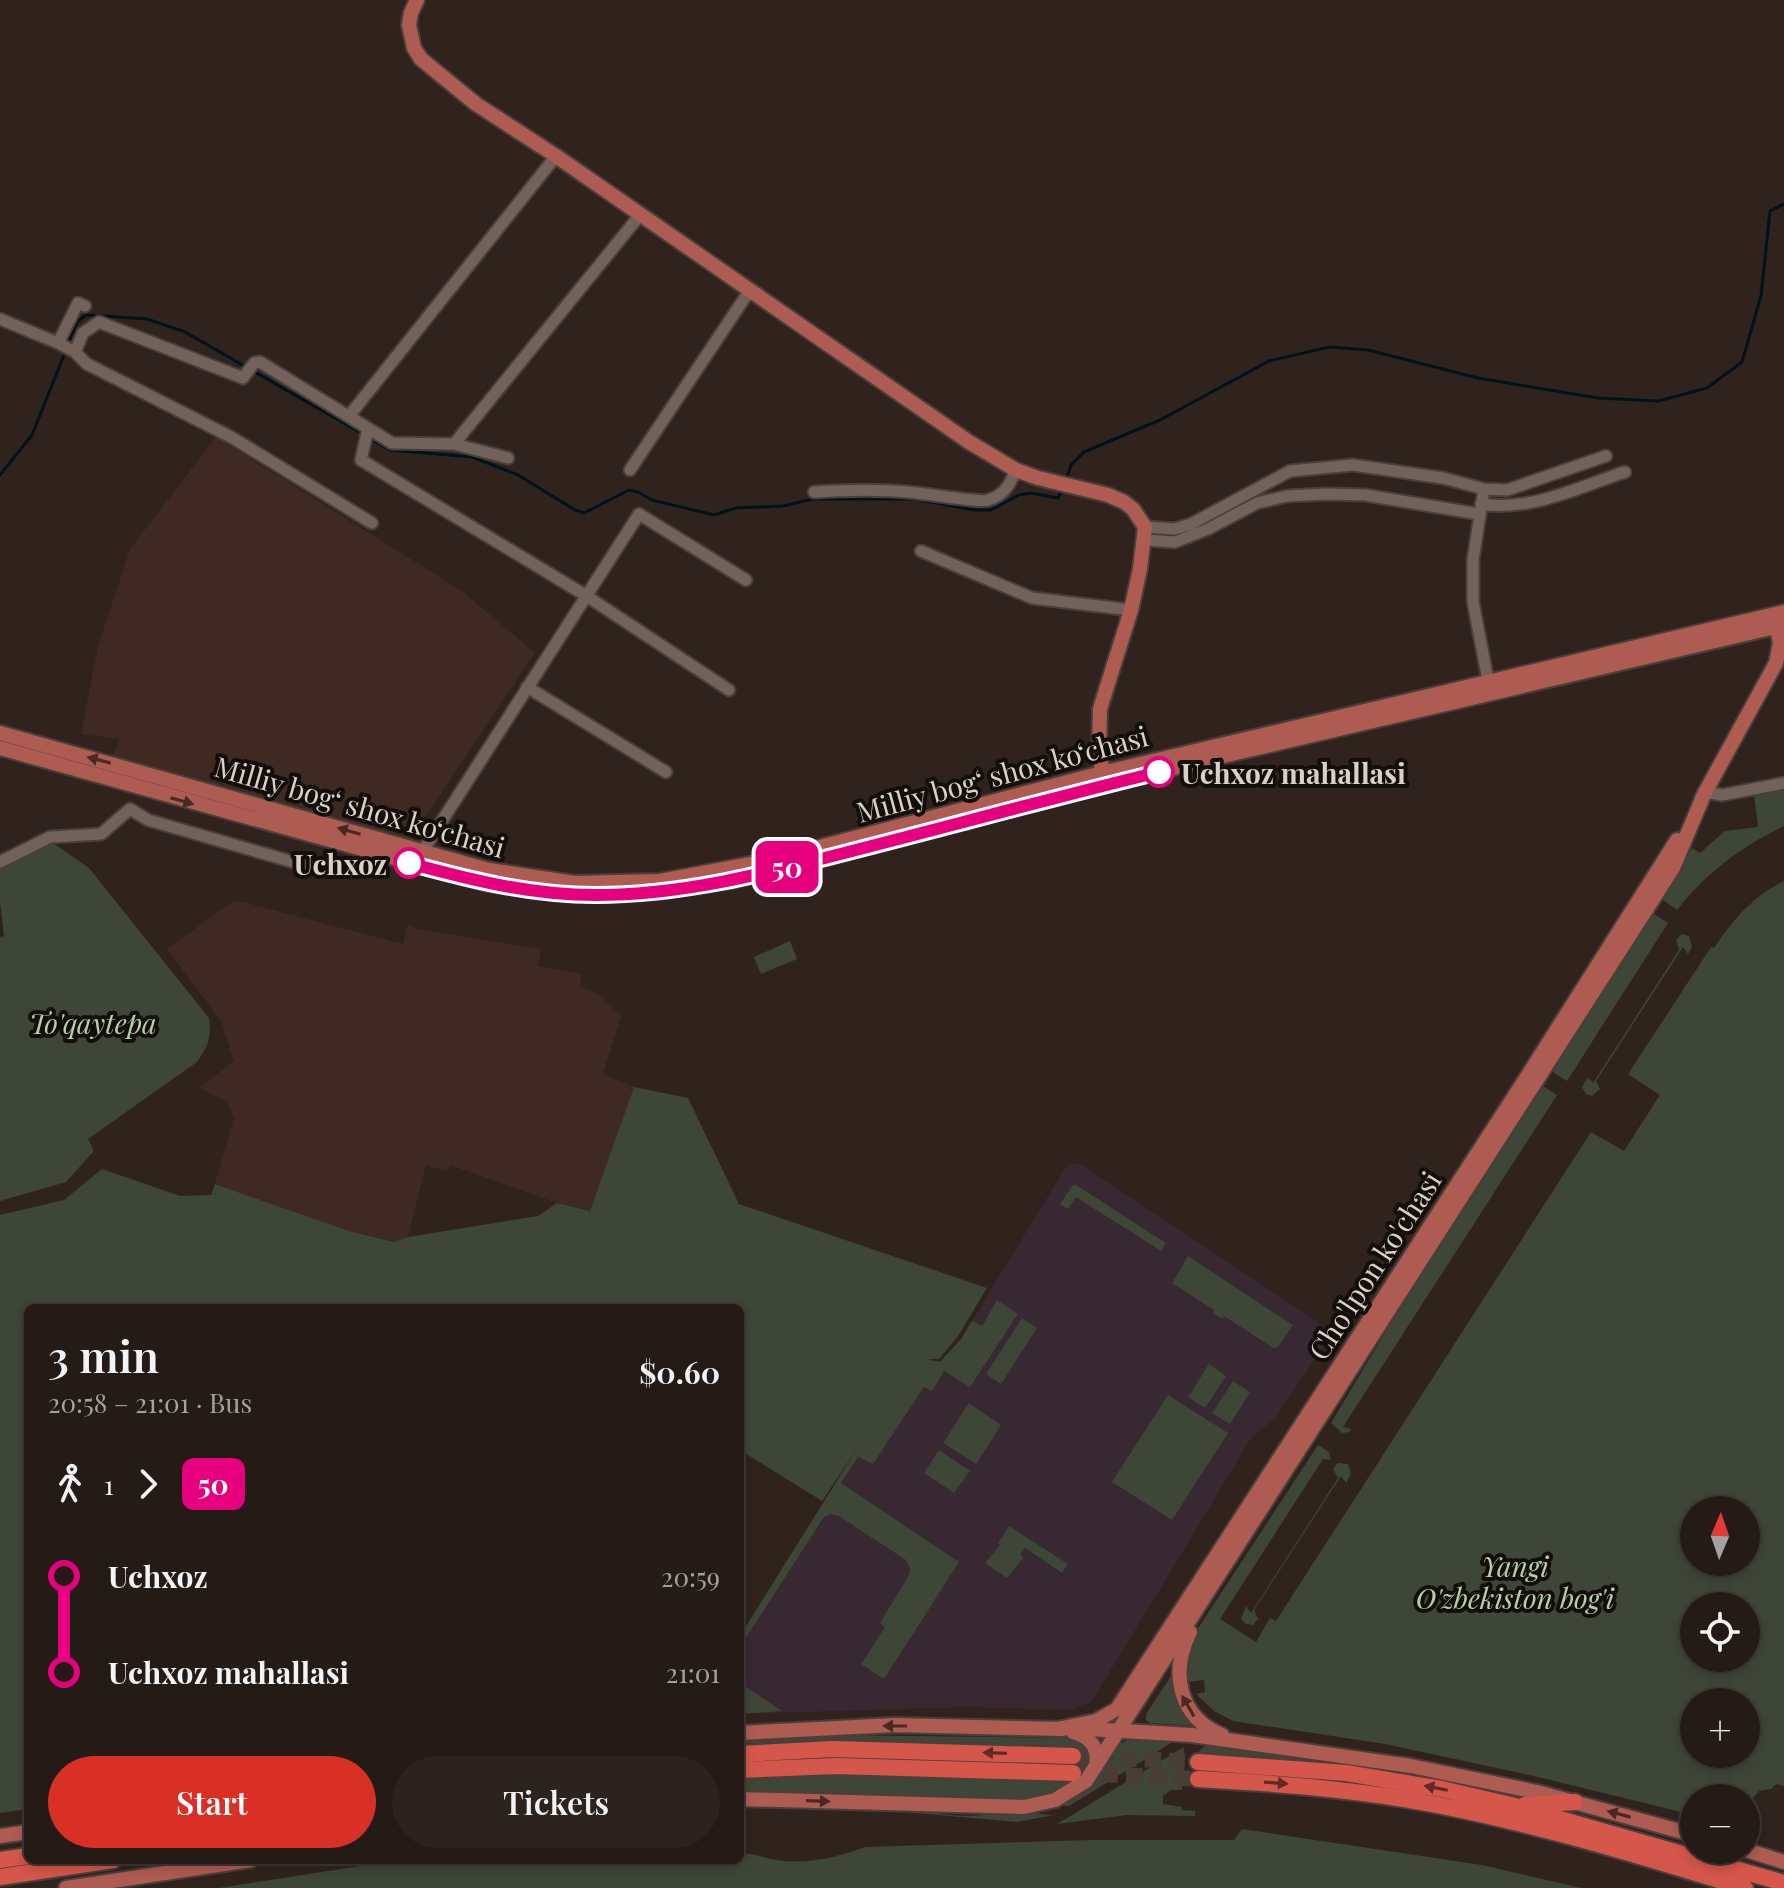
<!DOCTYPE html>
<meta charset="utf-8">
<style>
:root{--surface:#241a16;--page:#2c231f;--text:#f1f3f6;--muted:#a3a1a1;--line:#413835;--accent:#d93025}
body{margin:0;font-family:"Playfair Display",serif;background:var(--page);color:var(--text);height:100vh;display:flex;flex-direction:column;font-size:30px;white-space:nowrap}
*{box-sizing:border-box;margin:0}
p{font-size:26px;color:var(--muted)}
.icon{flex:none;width:44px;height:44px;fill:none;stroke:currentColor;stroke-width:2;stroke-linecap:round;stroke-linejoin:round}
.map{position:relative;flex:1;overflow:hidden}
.drawer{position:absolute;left:24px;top:1304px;width:720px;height:560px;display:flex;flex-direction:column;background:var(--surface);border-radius:12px;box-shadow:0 4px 12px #0003,0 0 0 2px var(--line)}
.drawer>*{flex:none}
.badge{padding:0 16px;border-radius:12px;font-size:28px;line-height:52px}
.needle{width:52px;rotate:2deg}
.controls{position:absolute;left:1680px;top:1496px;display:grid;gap:16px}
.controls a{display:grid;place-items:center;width:80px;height:80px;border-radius:50%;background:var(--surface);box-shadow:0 4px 12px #0003,0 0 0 2px var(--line);font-size:40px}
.map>.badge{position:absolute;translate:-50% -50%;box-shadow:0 0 0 4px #fff}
.legs{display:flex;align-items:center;gap:12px;height:88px;padding:0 24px;font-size:26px}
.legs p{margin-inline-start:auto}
.head{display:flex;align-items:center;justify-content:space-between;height:136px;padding:0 24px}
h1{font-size:44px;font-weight:600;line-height:60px}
.cta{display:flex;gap:16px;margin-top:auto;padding:16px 24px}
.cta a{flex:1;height:92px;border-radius:48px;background:var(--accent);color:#fff;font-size:32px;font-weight:600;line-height:92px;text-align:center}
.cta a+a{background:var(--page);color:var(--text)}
ul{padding:0 24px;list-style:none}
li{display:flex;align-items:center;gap:28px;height:96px;font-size:30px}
li i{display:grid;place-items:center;width:12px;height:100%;margin:0 10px;background:currentColor}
li i::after{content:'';width:20px;height:20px;margin:-10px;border:6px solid;border-radius:50%;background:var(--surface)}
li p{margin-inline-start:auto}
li:first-child i{background:linear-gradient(#0000 50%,currentColor 0)}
li:last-child i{background:linear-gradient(currentColor 50%,#0000 0)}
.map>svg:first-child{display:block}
.built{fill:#3e2a22}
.education{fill:#382832}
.green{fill:#3d4637;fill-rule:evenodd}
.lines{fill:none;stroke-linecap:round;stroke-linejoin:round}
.stream{stroke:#00131d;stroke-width:3}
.highway-tunnel{stroke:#493d37;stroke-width:16;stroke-dasharray:16 8;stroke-linecap:butt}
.minor-casing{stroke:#4a3f3a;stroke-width:15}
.major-casing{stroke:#4a3f3a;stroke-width:18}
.highway-casing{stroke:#4a3f3a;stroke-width:20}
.minor{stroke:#73625c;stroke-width:11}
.major{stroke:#ae5b52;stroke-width:14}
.highway{stroke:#d5564b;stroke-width:16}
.oneway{fill:#4a2924}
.oneway2{fill:#612b25}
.line-1-casing{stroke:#fff;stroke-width:18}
.line-1{stroke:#e6007e;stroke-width:12}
.stop-1-dot{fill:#fff;stroke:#e6007e;stroke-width:4}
.labels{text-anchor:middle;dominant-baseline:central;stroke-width:8;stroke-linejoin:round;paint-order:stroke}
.stop-label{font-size:28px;font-weight:bold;fill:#d9d0cc;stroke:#140e0b;text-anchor:start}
.street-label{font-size:28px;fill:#d9d0cc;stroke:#140e0b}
.park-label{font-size:28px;font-style:italic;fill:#b4d2a1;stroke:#140e0b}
</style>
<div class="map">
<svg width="1784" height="1888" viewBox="0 0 1784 1888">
<rect width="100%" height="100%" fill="#30231d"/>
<!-- built -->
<path class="built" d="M 216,437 L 462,591 L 535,653 L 409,841 L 113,757 L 119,739 L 81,734 L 98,646 L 130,549 Z
M 235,900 L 403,944 L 408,925 L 417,929 L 541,949 L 538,966 L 581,974 L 580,986 L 597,993 L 621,1016 L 603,1074 L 634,1087 L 591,1211 L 557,1203 L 450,1165 L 447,1171 L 426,1165 L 408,1237 L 394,1242 L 349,1231 L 215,1184 L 234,1118 L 227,1102 L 199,1088 L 234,1061 L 221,1021 L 167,949 Z"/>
<!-- education -->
<path class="education" d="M 1071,1164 L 1080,1164 L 1333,1332 L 1275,1418 L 1252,1437 L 1092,1701 L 1071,1710 L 967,1707 L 740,1714 L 740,1636 L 915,1356 L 940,1362 L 961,1339 L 1064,1170 Z"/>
<!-- green -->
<path class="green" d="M 1784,789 L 1784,826 C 1741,847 1707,872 1677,910 L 1663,900 L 1663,896 L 1692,848 L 1700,853 L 1725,831 L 1758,827 L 1754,795 Z
M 50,841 L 89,868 L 209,1018 C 212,1037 208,1047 197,1062 L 88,1139 L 94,1151 L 66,1182 L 0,1201 L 0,937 L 4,936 L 0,902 L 0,868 Z
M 1784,881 L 1784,1786 L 1776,1784 L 1771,1789 L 1759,1791 L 1752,1799 L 1751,1810 L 1746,1808 L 1746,1798 L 1694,1798 L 1694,1810 L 1681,1812 L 1530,1775 L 1385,1744 L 1233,1721 L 1214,1711 L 1196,1694 L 1205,1692 L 1204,1680 L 1183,1683 L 1182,1671 L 1195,1633 L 1318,1445 L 1329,1452 L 1331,1460 L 1323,1459 L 1220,1619 L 1256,1642 L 1270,1618 L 1276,1621 L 1591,1132 L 1624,1151 L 1660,1095 L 1628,1074 L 1711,947 L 1714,948 C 1733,920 1753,896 1784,881 ZM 1694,1510 L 1746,1510 L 1746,1562 L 1694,1562 ZM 1694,1606 L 1746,1606 L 1746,1658 L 1694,1658 ZM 1694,1702 L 1746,1702 L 1746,1754 L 1694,1754 Z
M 1652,913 L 1668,923 L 1567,1081 L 1554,1073 L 1552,1068 Z
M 1682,934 L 1689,936 L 1692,947 L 1688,954 L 1683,947 L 1596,1081 L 1600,1089 L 1592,1096 L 1586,1094 L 1582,1087 L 1588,1077 L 1593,1083 L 1679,950 L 1676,940 Z
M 790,941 L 797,959 L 761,974 L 754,957 Z
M 1543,1086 L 1557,1095 L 1343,1427 L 1351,1429 L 1350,1432 L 1342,1433 L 1331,1423 L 1395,1316 Z
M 634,1087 L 688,1098 L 739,1204 L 987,1288 L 958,1336 L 939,1359 L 927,1359 L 940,1362 L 961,1339 L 972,1321 L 982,1326 L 997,1300 L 1018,1314 L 970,1387 L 944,1371 L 932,1391 L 924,1387 L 873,1464 L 858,1457 L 841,1483 L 959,1562 L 884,1679 L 861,1664 L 885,1627 L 880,1623 L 909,1575 L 910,1568 L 906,1560 L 839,1516 L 831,1514 L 824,1517 L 740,1647 L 740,1636 L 858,1447 L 822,1501 L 740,1450 L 740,1308 L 28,1308 L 28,1809 L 0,1813 L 0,1215 L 64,1200 L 102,1169 L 180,1196 L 211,1195 L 215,1184 L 349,1231 L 394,1242 L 408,1237 L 538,1216 L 557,1203 L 590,1211 Z
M 1073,1185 L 1076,1185 L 1166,1243 L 1161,1251 L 1076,1197 L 1068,1209 L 1060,1204 Z
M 1188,1256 L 1293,1325 L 1278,1347 L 1273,1348 L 1224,1316 L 1222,1319 L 1213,1313 L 1214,1310 L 1172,1283 Z
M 1022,1318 L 1037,1328 L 1001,1384 L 986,1374 Z
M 1209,1364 L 1226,1376 L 1205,1408 L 1188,1397 Z
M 1233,1381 L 1250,1392 L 1230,1424 L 1212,1413 Z
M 1168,1395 L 1228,1433 L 1172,1520 L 1112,1482 Z
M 969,1403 L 1001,1425 L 976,1464 L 943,1443 Z
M 939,1450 L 970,1471 L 954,1493 L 924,1473 Z
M 1338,1463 L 1348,1464 L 1351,1474 L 1346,1483 L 1341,1476 L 1254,1610 L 1258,1619 L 1253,1625 L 1246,1624 L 1241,1619 L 1246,1606 L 1251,1613 L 1338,1478 L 1333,1469 Z
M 1009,1526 L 1068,1564 L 1062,1573 L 1025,1548 L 1020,1555 L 1023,1558 L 1007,1578 L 985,1563 L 1000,1545 L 998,1543 Z
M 1171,1676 L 1180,1706 L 1196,1726 L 1150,1723 L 1146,1720 L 1146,1714 Z
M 740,1683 L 782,1711 L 740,1714 Z
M 830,1735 L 1075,1738 L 1090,1750 L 1090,1769 L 1067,1789 L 1034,1800 L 740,1795 L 740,1778 L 812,1774 L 1072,1781 L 1073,1748 L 839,1740 L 740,1744 L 740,1739 Z
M 1131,1738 L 1176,1740 L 1069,1806 L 1052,1806 L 1096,1777 L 1117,1746 Z
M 1212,1744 L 1360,1764 L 1471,1784 L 1471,1787 L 1328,1762 L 1199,1754 L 1197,1786 L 1194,1786 C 1195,1768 1191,1748 1212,1744 Z
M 1184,1747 L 1182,1790 L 1171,1790 L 1163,1796 L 1163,1804 L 1182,1807 L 1182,1810 L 1195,1811 L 1195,1816 L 1127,1815 L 1057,1824 Z
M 924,1809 C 949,1819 982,1816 1008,1812 C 1022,1810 1039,1814 1054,1815 L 1017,1822 L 882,1810 Z
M 1242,1829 L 1482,1865 L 1581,1888 L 219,1888 L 399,1860 L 569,1860 L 574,1863 L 740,1860 L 740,1854 C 755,1853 763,1858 777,1860 C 807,1865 838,1857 865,1847 L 1092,1840 L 1234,1840 Z"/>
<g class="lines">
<!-- stream -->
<path class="stream" d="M 68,343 L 77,322 L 86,315 L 147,319 L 185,332 L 363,434
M 369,438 L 390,450 L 472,457 L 518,475 L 575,510 L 584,513 L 629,490 L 638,492 L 652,500 L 714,515 L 736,508 L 783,506 L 813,499 L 914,499 L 974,510 L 991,510 L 1019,495 L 1031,493 L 1058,498 L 1060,494
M 0,475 L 32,435 L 66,350
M 1067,477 L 1071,465 L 1084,452 L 1160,420 L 1269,361 L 1329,347 L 1368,350 L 1478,378 L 1598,398 L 1658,401 L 1707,388 L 1742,362 L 1761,296 L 1770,211 L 1784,204"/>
<!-- highway-tunnel -->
<path class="highway-tunnel" d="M 1073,1756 L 1198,1762
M 1078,1773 L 1198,1779"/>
<defs>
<path id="minor" d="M 0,319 L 58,343 L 78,303 L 85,306
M 58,343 L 75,352 L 87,364 L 231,437 L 372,523
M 75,352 L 83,333 L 99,322 L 243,378 L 254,363 L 260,362 L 392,443 L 454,444 L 508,458
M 349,416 L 556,156
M 368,428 L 361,460 L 585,595 L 729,690
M 454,444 L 640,215
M 630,470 L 750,290
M 1484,489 L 1473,560 L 1473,602 L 1488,680
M 814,492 C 845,490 877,489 908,492 C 923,493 980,503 988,500 C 1005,495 1010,484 1016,470
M 1481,504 C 1530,512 1579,487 1625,472
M 1145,527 L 1175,529 L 1191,524 L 1290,471 L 1353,465 L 1443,478 L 1484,489 L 1507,490 L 1606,456
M 1145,540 L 1175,542 L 1208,529 L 1257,503 L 1287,496 L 1326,494 L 1365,495 L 1479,514
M 921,551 L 1032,598 L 1131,610
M 527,687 L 666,772
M 1705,792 L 1722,795 L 1784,783
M 422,852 L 639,514 L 746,580
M 0,862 L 50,837 L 101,834 L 130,809 L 148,820 L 307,866"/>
<path id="major" d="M 417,0 L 411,13 L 409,25 L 414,48 L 421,59 L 476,104 L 556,156 L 969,442 L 1016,470 L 1038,478 L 1108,495 L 1124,502 L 1133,509 L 1145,527 L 1140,569 L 1131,610 L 1100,709 L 1099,754 L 1105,781
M 0,733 L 489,870 L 575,883 L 660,881 L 766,861 L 1102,773 L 1784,612
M 0,748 L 484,883 L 542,892 L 593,895 L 657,892 L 731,881 L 1197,762 L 1784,625
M 1702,798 L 1776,663 L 1780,643 L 1775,619
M 1190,1632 C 1170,1672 1178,1717 1222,1735
M 1057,1729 L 1096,1721 L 1117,1709 L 1525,1080 L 1677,840
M 1088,1729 L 1192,1735 L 1411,1766 L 1537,1792 L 1694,1835
M 1073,1732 C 1091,1737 1099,1748 1096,1766
M 740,1733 L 895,1725 L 1063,1729
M 740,1799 L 1024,1807 L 1055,1800 L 1086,1781 L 1673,868 L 1705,792
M 0,1836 L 28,1832
M 1746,1850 L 1784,1862
M 66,1888 L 251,1860"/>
<path id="highway" d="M 740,1754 L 833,1749 L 1073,1756
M 1198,1762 L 1346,1773 L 1442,1789 L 1511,1805 L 1784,1883
M 740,1770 L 836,1766 L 1073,1773
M 1198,1779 C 1269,1783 1339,1788 1410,1800 C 1521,1819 1637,1855 1745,1888
M 1525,1805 L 1575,1802
M 0,1860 L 28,1856
M 0,1877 L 113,1860"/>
</defs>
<!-- minor casing -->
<use href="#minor" class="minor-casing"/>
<!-- major casing -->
<use href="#major" class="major-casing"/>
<!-- highway casing -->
<use href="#highway" class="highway-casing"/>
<!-- minor -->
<use href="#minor" class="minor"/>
<!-- major -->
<use href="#major" class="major"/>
<!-- highway -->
<use href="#highway" class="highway"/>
</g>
<!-- one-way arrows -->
<defs><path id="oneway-solid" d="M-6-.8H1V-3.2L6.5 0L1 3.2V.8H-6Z" transform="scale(2)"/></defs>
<g class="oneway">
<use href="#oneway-solid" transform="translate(99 760) rotate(-165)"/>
<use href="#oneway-solid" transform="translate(182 801) rotate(16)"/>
<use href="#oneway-solid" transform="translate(349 831) rotate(-164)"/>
<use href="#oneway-solid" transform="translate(1188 1706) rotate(-120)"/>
<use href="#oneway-solid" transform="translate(895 1726) rotate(180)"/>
<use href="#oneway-solid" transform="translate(818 1801) rotate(2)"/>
<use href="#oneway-solid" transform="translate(1619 1814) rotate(-165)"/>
</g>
<g class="oneway2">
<use href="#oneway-solid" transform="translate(995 1753) rotate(-178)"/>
<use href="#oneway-solid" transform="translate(1276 1783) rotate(4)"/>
<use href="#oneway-solid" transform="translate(1436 1788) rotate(-169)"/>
</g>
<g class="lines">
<defs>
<path id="line-1" d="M 409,863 C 471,880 531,895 595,895 C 683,895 767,873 852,851 C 954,825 1056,797 1159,772"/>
</defs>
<!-- line-1 casing -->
<use href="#line-1" class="line-1-casing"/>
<!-- line-1 -->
<use href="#line-1" class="line-1"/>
</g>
<!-- markers -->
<g class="stop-1-dot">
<circle cx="1159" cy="772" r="14"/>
<circle cx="409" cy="863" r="14"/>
</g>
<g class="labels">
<!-- stop labels -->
<g class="stop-label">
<text x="1181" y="772">Uchxoz mahallasi</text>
<text x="387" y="863" text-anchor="end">Uchxoz</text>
</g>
<!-- street labels -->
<g class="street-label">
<text transform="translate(1002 773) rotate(-15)">Milliy bog‘ shox ko‘chasi</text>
<text transform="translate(360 806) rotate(16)">Milliy bog‘ shox ko‘chasi</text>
<text transform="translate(1374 1265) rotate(-57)">Cho'lpon ko'chasi</text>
</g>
<!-- park labels -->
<g class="park-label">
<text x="93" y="1022">To'qaytepa</text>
<text x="1515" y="1565">Yangi<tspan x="1515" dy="32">O'zbekiston bog'i</tspan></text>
</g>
</g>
</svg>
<div class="controls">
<a><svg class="needle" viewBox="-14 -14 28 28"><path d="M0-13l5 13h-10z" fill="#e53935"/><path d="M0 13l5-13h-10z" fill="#a3a1a1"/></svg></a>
<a><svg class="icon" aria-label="locate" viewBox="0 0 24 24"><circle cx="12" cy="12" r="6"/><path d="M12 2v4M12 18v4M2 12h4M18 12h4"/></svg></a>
<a>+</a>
<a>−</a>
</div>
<b class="badge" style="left:787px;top:867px;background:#e6007e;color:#fff">50</b>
<section class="drawer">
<div class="head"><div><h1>3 min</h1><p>20:58 – 21:01 · Bus</p></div><b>$0.60</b></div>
<div class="legs"><svg class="icon" aria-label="walk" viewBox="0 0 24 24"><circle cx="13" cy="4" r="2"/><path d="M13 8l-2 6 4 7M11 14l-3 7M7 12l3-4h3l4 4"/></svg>1<svg class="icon" aria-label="forward" viewBox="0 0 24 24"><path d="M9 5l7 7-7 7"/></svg><b class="badge" style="background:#e6007e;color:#fff">50</b></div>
<ul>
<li><i style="color:#e6007e"></i><b>Uchxoz</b><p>20:59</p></li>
<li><i style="color:#e6007e"></i><b>Uchxoz mahallasi</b><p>21:01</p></li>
</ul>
<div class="cta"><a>Start</a><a>Tickets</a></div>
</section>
</div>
